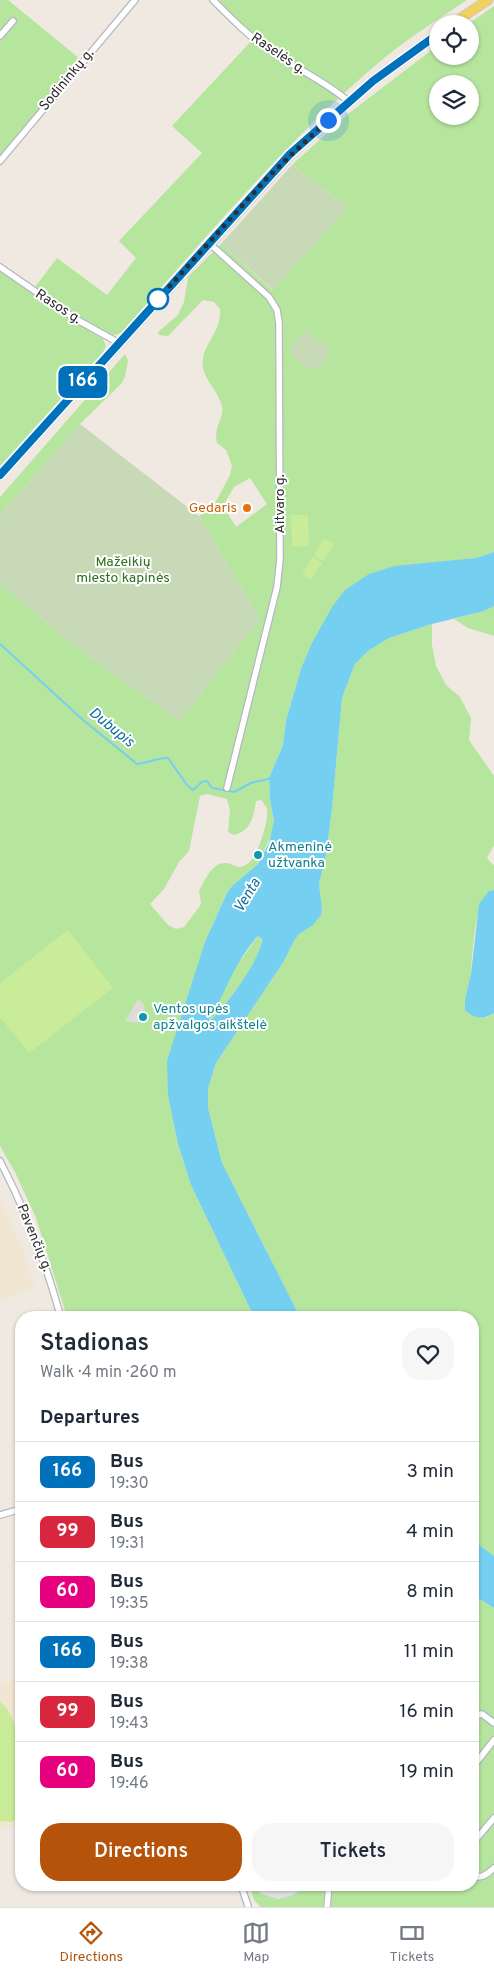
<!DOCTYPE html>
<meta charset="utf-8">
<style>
:root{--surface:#fff;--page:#f6f6f7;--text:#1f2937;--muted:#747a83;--line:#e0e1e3;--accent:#b45309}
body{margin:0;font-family:Overpass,sans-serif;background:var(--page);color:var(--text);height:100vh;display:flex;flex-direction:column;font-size:19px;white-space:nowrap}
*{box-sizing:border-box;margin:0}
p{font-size:16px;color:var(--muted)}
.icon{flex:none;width:28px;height:28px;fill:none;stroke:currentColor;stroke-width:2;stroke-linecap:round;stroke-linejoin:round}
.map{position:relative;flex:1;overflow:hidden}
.sheet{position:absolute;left:15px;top:1311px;width:464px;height:580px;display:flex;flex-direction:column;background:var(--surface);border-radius:20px;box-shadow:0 1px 4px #0004}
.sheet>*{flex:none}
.badge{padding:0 10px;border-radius:8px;font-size:18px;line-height:32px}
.fabs{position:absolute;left:429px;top:15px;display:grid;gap:10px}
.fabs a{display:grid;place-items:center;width:50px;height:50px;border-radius:50%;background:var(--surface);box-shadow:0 1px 4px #0004;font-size:25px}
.you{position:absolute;width:25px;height:25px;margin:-12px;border:4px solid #fff;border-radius:50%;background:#1a73e8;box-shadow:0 0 0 8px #1a73e833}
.map>.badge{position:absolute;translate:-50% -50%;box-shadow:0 0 0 2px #fff}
h2{padding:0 25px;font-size:19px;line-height:45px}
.round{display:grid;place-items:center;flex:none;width:52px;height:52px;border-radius:20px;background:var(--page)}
.headline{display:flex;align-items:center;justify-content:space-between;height:85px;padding:0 25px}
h1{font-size:24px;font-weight:600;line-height:38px}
.button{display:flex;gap:10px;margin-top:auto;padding:10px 25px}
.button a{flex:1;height:58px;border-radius:20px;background:var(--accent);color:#fff;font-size:20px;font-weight:600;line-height:58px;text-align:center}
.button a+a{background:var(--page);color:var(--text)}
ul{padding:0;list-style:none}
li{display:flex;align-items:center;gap:15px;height:60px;padding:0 25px;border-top:1px solid var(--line)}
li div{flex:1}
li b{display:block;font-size:19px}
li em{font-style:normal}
li .badge{min-width:55px;font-weight:700;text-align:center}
.dock{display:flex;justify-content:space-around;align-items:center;height:70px;border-top:1px solid var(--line);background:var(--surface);font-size:14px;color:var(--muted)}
.dock a{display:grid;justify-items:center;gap:2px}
.dock .active{color:var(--accent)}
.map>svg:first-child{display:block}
.industrial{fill:#e3e1e8}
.education{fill:#f0e6d1}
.green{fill:#b6e59e;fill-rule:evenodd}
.cemetery{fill:#c8d9b8}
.pitch{fill:#c9ec9a}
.plaza{fill:#dfdcd8}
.water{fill:#75cff0;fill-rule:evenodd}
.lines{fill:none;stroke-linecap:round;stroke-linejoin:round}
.stream{stroke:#75cff0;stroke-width:2}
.street-casing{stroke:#b4b7c1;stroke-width:8}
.primary-casing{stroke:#c9c9c9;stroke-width:11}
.street{stroke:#fff;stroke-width:5.5}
.primary{stroke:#f2d163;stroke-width:9}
.line-casing{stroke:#fff;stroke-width:11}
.line{stroke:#0072bc;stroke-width:8}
.walk{stroke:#2e2e2e;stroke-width:5;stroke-dasharray:0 9}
.stop-dot{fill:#fff;stroke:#0072bc;stroke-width:2.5}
.food-dot{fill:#e8710a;stroke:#fff;stroke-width:2}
.culture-dot{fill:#0f9aa8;stroke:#fff;stroke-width:2}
.labels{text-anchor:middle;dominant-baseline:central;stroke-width:4;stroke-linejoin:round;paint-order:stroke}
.street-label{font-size:14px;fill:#2e2e2e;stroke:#fff}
.food-label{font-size:14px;fill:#c56008;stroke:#fff;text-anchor:end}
.park-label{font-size:14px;fill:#2c6e1b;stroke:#fff}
.culture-label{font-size:14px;fill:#0d838f;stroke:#fff;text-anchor:start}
.water-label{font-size:15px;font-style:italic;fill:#0d6fa3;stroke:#fff}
</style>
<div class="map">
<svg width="494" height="1907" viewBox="0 0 494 1907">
<rect width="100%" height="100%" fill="#efe9e1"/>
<!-- industrial -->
<path class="industrial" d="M 253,1885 L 307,1885 L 308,1886 L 293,1895 L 278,1899 L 262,1894 L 255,1889 Z"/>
<!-- education -->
<path class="education" d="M 0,1199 L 26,1257 L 34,1287 L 0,1301 Z
M 21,1677 L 21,1825 L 0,1829 L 0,1683 Z"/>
<!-- green -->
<path class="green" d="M 0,0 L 8,0 L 85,63 L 0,166 Z
M 219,0 L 467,0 C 437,20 405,40 377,64 C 283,144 203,241 121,333 C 118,334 117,335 114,335 C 98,334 50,298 35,287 L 57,258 L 107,295 L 136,258 L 119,241 L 202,153 L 172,126 L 256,36 L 243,25 Z
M 494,6 L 494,552 L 476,558 L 451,561 L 301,669 L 286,720 L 283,745 L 269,778 L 270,800 L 274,821 L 273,831 L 258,864 L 232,886 L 227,893 L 205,942 L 168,1096 L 178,1144 L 191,1185 L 254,1317 L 67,1317 L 36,1218 L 16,1174 L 0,1146 L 0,583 L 67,640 L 179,721 L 260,619 L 199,516 L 214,505 L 230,475 L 232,466 L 226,450 L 217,443 C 213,427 225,416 222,406 C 218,391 206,382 203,368 C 200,351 213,339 218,325 C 220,320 220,314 220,309 L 214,302 L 203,300 L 168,336 L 159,335 L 158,332 L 178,315 L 184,302 L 188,277 L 221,244 L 272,290 L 348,207 L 292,165 L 348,114 L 437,46 L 438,56 L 470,56 L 470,24 L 468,24 ZM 438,84 L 470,84 L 470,116 L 438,116 ZM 250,478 L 267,504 L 236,527 L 223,506 L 234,487 ZM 207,794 L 227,799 L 230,810 L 228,832 L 234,835 C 251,831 254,816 256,801 L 261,800 C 263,802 266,806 267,809 C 269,821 257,860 246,865 C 240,868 236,867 231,864 C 214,858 206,878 199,891 L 201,902 L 200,906 L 184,927 L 176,929 L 168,925 L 150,904 L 164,889 L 179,862 L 189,851 L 200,796 Z
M 0,269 L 58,312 L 103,339 L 106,346 L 103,352 L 0,466 Z
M 125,354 L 128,361 L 125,377 L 121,384 L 80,424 L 0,515 L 0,497 Z
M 494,606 L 494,636 L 468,628 L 454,619 L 484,611 Z
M 432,624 L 432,645 L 436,666 L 446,685 L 460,697 L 471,718 L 469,740 L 494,776 L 494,845 L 487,858 L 490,862 L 494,865 L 494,890 C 474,893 473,955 471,973 C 470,982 467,991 465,999 L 486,1018 L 494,1013 L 494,1556 L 473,1540 L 472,1318 L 300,1317 L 222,1163 L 208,1108 L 208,1089 L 216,1063 L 284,961 L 294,941 L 299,934 L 317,920 L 322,908 L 319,884 L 326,855 L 332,809 L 342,698 L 355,664 L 368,651 L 389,638 Z
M 258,936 L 260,936 C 271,952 219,1011 208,1024 L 214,1008 L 222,995 L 232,972 Z
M 473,1595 L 494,1608 L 494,1907 L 330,1907 L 327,1885 L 472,1885 Z
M 249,1885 L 253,1885 L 255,1889 L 262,1894 L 278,1899 L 293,1895 L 307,1885 L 325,1885 L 323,1907 L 261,1907 L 254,1900 Z"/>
<!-- cemetery -->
<path class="cemetery" d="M 292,165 L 348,207 L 273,290 L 221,244 Z
M 304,331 L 328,346 L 329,353 C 326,359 323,367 317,369 C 310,371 296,361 292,355 C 291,353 291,350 290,347 Z
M 80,424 L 199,516 L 260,619 L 179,721 L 67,640 L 0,583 L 0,515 Z"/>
<!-- pitch -->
<path class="pitch" d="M 291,515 L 308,515 L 309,546 L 292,547 Z
M 324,538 L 334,544 L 323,561 L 314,555 Z
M 313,557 L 322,563 L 311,580 L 302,574 Z
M 68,930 L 113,988 L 29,1053 L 0,1017 L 0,983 Z
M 0,1702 C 26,1720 21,1789 21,1817 L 11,1822 L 0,1821 Z"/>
<!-- plaza -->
<path class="plaza" d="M 138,999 L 144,1005 L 145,1016 L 138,1023 L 125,1021 Z"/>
<!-- water -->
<path class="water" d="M 494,552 L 494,606 L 484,611 L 432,624 L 389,638 L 368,651 L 355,664 L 342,698 L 332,809 L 326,855 L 319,884 L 322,908 L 321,915 L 313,925 L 299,934 L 294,941 L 284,961 L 216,1063 L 208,1089 L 208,1108 L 222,1163 L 300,1317 L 254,1317 L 191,1185 L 178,1144 L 168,1096 L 167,1061 L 205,942 L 227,893 L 232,886 L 258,864 L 269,843 L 274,821 L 270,800 L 269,778 L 283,745 L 286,720 L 301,669 L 312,643 L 332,607 L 345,590 L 369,574 L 395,566 L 476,558 ZM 258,936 L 262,939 C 261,960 224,1008 208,1023 C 212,1011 218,1005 223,994 C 232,974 243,952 258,936 Z
M 494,890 L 494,1013 C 483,1020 475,1019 465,1010 L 465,999 L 471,974 L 479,904 L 489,891 Z
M 473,1540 L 494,1556 L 494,1608 L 473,1595 Z"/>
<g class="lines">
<!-- stream -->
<path class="stream" d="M 0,644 L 82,719 L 137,764 C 150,763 154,758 168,758 L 187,785 L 193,790 L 202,782 L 207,781 L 212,788 L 234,792 L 251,783 L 272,778"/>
<defs>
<path id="street" d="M 213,0 C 230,17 247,35 268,49 C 294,68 324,80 349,102
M 0,36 L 13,21
M 0,161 L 135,0
M 209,243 L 269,297 L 277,310 L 279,323 L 280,559 L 277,587 L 227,788
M 0,267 L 74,318 L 119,343
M 0,1161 C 26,1211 46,1263 61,1318
M 0,1515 L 21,1509
M 472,1716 L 482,1714 L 494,1723
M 472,1768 L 494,1740
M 472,1844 L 494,1818
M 472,1876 C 482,1879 487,1874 494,1868
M 241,1885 L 248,1906
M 327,1907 L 329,1885"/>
<path id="primary" d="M 452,24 L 488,0
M 0,475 L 290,155 L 373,81 L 438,34"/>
</defs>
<!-- street casing -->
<use href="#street" class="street-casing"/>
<!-- primary casing -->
<use href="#primary" class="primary-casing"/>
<!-- street -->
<use href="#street" class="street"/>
<!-- primary -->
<use href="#primary" class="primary"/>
</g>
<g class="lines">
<defs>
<path id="line" d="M 0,475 L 290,154 L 373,81 L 438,34"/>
</defs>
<!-- line casing -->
<use href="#line" class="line-casing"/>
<!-- line -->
<use href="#line" class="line"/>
<!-- walk -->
<path class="walk" d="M 158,299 L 152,306 L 268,177 L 328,120"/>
</g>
<!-- markers -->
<circle class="stop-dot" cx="158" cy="299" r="10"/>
<circle class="food-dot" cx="247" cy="508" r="5"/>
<g class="culture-dot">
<circle cx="258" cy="855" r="5"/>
<circle cx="143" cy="1017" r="5"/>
</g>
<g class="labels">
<!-- street labels -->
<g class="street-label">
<text transform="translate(278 54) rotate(34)">Raselės g.</text>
<text transform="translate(67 80) rotate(-50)">Sodininkų g.</text>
<text transform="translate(58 307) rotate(33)">Rasos g.</text>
<text transform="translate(280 504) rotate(-90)">Aitvaro g.</text>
<text transform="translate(34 1238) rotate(68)">Pavenčių g.</text>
</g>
<!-- food labels -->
<g class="food-label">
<text x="237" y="508">Gedaris</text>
</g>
<!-- park labels -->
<g class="park-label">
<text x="123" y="562">Mažeikių<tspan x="123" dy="16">miesto kapinės</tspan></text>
</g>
<!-- culture labels -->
<g class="culture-label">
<text x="268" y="847">Akmeninė<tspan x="268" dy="16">užtvanka</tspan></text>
<text x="153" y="1009">Ventos upės<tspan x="153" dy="16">apžvalgos aikštelė</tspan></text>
</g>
<!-- water labels -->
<g class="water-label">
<text transform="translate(111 728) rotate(39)">Dubupis</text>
<text transform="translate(248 896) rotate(-59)">Venta</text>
</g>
</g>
</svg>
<div class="fabs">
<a><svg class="icon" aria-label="locate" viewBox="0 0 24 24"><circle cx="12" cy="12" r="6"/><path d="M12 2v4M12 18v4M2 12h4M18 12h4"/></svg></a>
<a><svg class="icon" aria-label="layers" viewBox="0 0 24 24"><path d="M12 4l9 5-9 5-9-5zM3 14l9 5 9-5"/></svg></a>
</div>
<div class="you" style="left:328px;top:120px"></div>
<b class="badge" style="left:83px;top:382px;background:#0072bc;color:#fff">166</b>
<section class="sheet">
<div class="headline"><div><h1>Stadionas</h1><p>Walk · 4 min · 260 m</p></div><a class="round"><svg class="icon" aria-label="heart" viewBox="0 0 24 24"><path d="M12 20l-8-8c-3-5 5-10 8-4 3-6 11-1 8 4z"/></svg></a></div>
<h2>Departures</h2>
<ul>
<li><span class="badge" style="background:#0072bc;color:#fff">166</span><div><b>Bus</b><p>19:30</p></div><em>3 min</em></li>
<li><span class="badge" style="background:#d7263d;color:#fff">99</span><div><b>Bus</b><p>19:31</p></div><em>4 min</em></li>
<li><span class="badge" style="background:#e6007e;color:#fff">60</span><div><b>Bus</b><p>19:35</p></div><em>8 min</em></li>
<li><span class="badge" style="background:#0072bc;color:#fff">166</span><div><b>Bus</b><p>19:38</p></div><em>11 min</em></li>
<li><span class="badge" style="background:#d7263d;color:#fff">99</span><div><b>Bus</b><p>19:43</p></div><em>16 min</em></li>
<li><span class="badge" style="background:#e6007e;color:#fff">60</span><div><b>Bus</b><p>19:46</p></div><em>19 min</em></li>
</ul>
<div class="button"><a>Directions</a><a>Tickets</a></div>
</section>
</div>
<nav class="dock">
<a class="active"><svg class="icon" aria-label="directions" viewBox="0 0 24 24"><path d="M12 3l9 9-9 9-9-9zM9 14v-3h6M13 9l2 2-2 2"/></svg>Directions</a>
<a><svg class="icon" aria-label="map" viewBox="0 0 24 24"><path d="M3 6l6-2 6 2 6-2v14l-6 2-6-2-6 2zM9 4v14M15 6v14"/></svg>Map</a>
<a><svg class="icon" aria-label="tickets" viewBox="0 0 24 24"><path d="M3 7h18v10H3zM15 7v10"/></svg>Tickets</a>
</nav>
